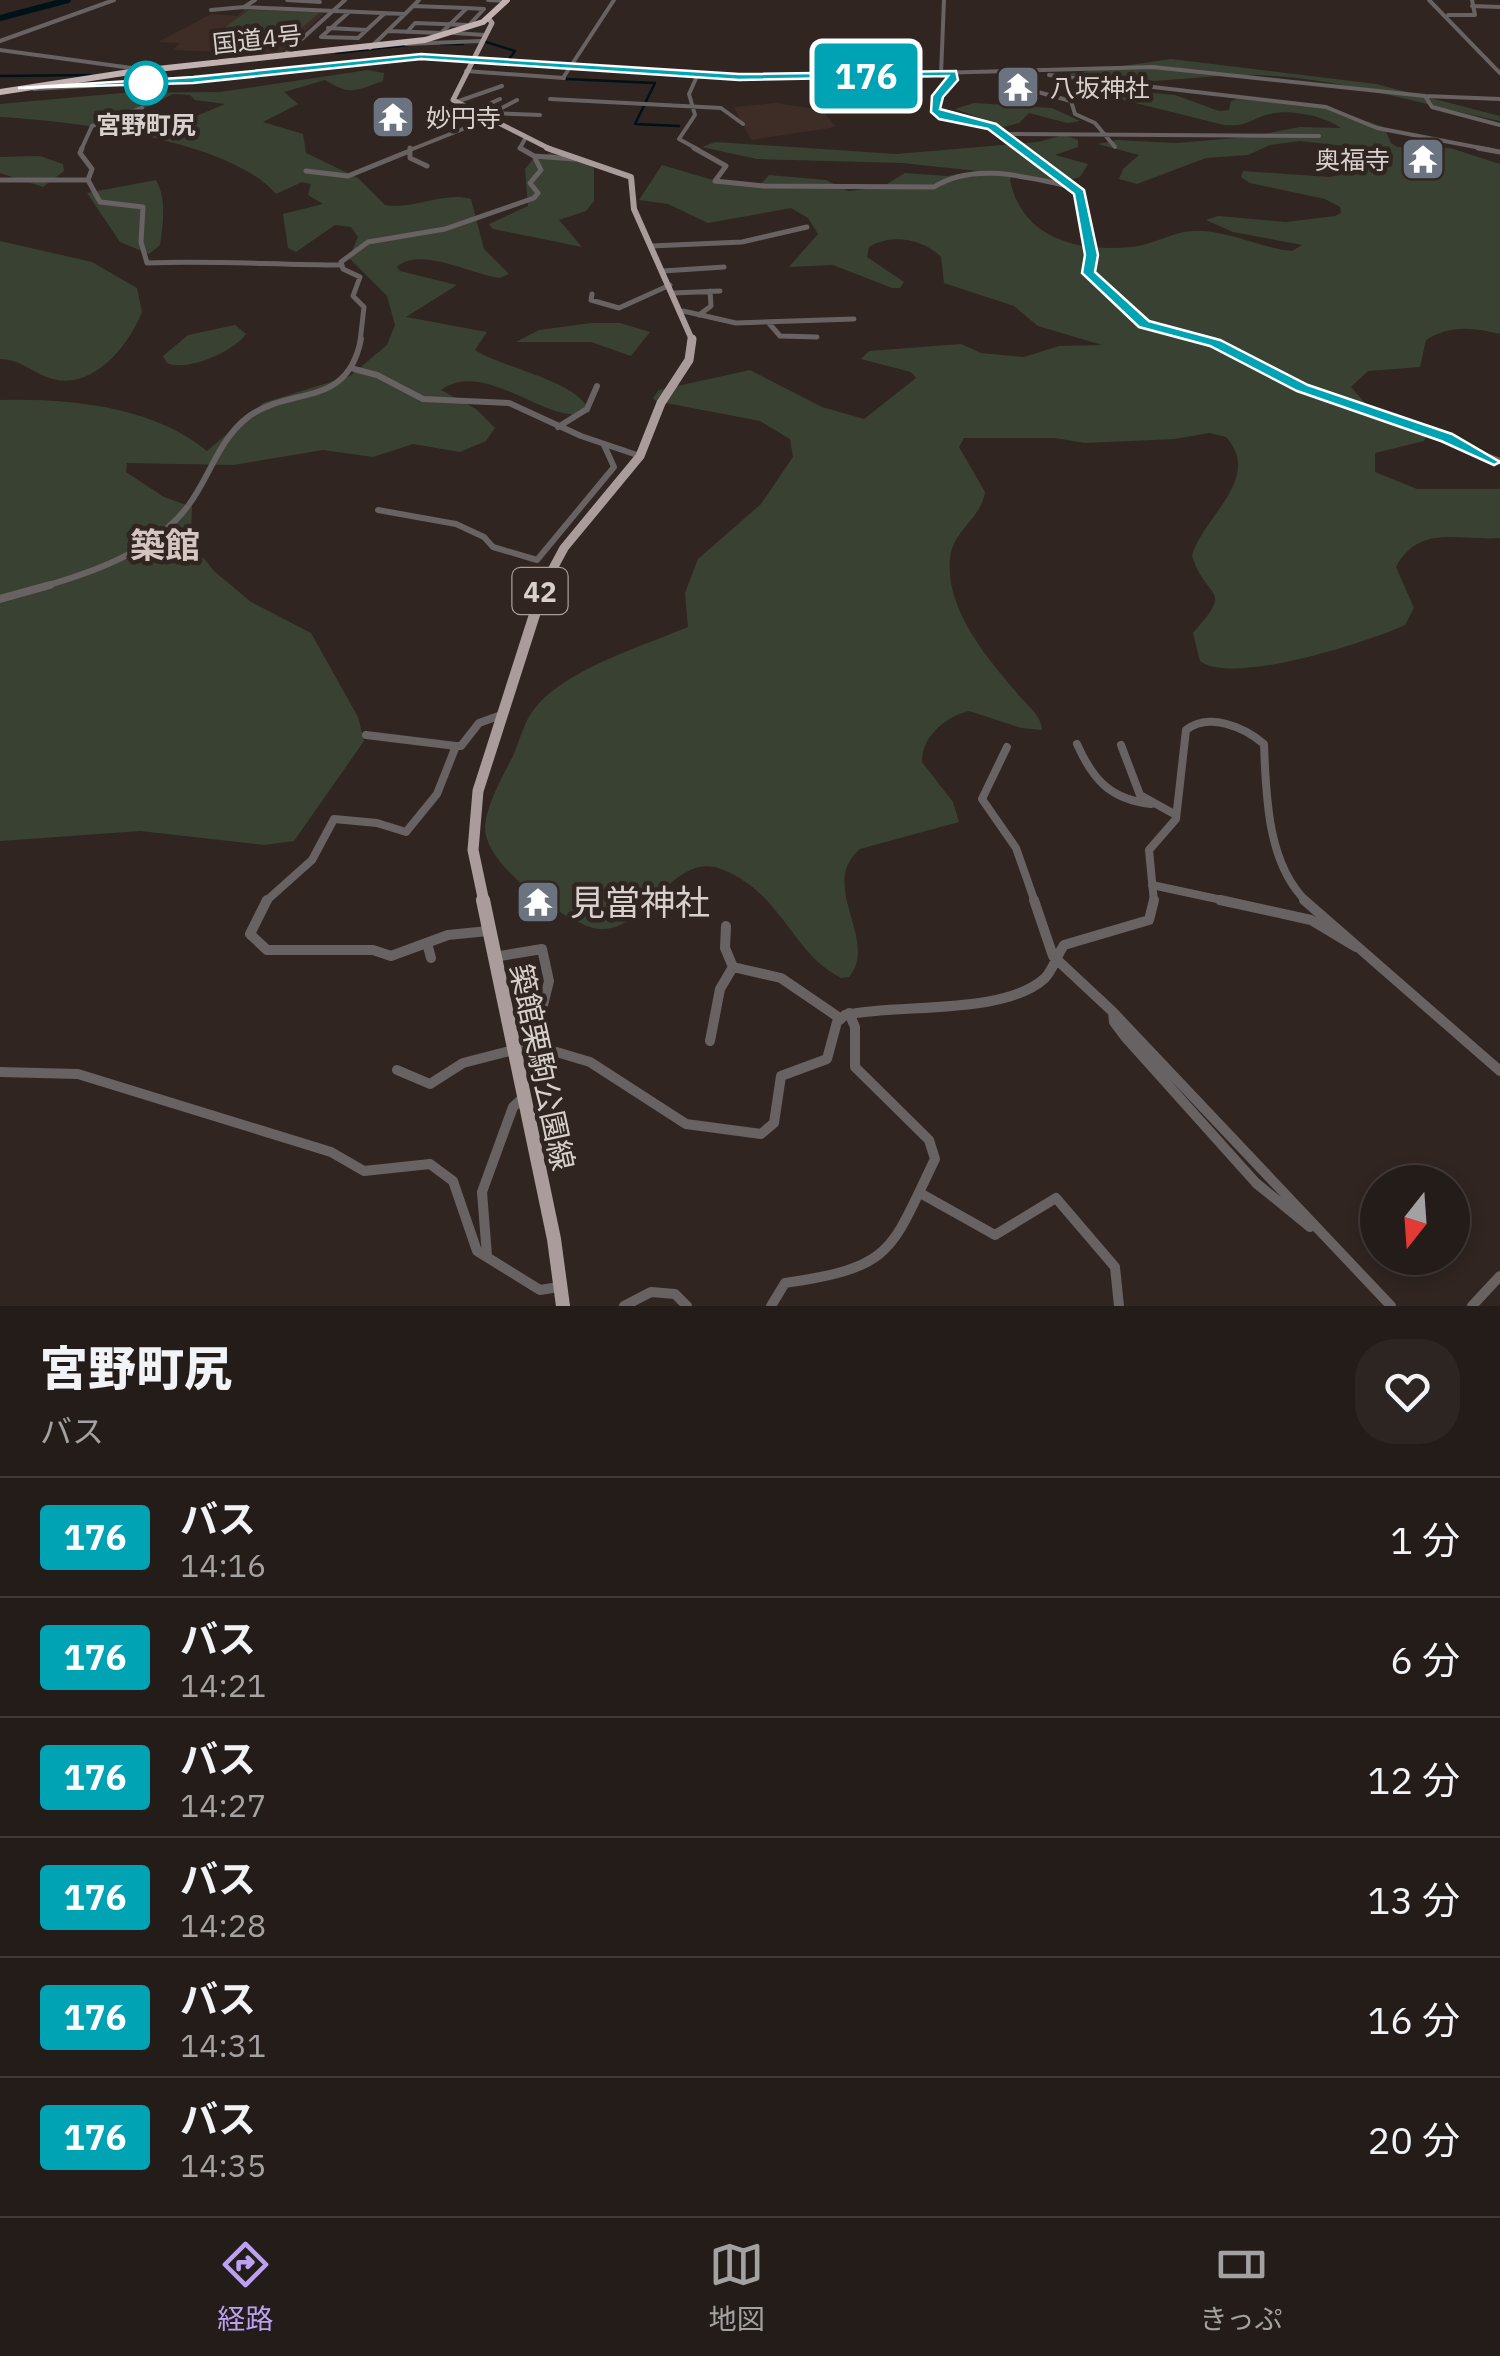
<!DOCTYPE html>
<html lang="ja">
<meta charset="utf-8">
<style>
:root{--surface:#241c19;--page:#2c2522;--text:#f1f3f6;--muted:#a3a1a2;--line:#413a38;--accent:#bca0f2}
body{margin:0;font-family:"IBM Plex Sans","Noto Sans JP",sans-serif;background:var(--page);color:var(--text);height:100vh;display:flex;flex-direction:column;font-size:38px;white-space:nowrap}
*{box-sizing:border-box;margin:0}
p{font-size:32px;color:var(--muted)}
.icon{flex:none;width:55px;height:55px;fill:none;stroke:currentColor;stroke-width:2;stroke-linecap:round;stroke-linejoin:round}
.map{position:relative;height:1306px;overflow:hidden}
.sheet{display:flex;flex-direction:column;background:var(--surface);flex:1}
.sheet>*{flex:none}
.badge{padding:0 20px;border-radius:8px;font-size:35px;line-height:65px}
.needle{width:65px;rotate:197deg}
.fabs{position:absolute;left:1360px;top:1165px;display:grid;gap:20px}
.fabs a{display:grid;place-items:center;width:110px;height:110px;border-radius:50%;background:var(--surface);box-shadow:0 5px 15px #0003,0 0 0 2px var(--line);font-size:50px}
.map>.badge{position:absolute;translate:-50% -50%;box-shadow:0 0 0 5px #fff}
.round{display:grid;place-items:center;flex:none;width:105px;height:105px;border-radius:40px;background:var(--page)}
.headline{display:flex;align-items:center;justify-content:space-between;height:170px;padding:0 40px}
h1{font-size:48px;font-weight:800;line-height:75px}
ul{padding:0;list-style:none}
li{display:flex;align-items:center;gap:30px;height:120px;padding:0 40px;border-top:2px solid var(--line)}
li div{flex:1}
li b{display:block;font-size:38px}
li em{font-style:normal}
li .badge{min-width:110px;font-weight:700;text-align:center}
.tabs{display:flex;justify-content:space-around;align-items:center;height:140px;border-top:2px solid var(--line);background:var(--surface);font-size:28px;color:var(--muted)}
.tabs a{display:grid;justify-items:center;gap:5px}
.tabs .selected{color:var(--accent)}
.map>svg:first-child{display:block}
.built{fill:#3e2d26}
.green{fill:#394232;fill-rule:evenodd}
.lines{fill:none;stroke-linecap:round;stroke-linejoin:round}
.stream{stroke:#001217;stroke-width:2.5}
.river{stroke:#001217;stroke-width:6}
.minor-tunnel{stroke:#493f3b;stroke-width:4;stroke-dasharray:4 2.5;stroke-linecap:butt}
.minor-far4{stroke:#686262;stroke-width:4}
.minor-far3{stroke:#686262;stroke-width:5}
.minor-far2{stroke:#686262;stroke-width:6}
.minor-far1{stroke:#686262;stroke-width:8}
.minor{stroke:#686262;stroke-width:10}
.major-far4{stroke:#a99c9b;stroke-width:5}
.major-far3{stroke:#a99c9b;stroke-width:6}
.major-far2{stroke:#a99c9b;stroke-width:9}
.major-far1{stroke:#a99c9b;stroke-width:11}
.major{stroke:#a99c9b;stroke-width:14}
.highway{stroke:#c2b2b1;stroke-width:6}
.line{fill:#00a3b4;stroke:#fff;stroke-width:2.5}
.stop-dot{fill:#fff;stroke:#00a3b4;stroke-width:5}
.labels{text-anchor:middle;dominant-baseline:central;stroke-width:9;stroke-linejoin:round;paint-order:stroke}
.far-street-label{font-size:25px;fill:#d7d0cd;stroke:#302521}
.far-poi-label{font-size:25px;fill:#d7d0cd;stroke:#302521;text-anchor:start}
.far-stop-label{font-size:25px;font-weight:bold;fill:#d7d0cd;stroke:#302521}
.shield{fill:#302521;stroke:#a59d99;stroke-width:2.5}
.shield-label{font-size:28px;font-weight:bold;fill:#d7d0cd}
.street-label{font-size:30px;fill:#d7d0cd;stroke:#302521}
.quarter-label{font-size:35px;font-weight:bold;fill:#d4c5c0;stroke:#302521}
.near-poi-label{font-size:35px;fill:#d7d0cd;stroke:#302521;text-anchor:start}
</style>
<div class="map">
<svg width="1500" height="1306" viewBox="0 0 1500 1306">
<rect width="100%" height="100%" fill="#302521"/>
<!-- built -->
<path class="built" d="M 246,8 L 327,11 L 280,54 L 241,59 L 248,53 L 173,50 L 180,43 L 158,42 L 211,14 L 237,16 Z
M 776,103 L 822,110 L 836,127 L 751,140 L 734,107 Z"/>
<!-- green -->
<path class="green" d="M 249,10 L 320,12 L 293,35 L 219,32 Z
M 1171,59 L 1376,84 L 1500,116 L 1500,121 C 1419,104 1335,76 1251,75 C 1190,75 1130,90 1068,74 Z
M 368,70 L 384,73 L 383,81 C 353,92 350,95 325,80 L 284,92 L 298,104 L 263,122 L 303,134 L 306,153 L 358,178 L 385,205 C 415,210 443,191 471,199 L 484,249 L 509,274 L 499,278 C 471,274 419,246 397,267 L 400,271 L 457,285 L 406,317 L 487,332 L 475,350 C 502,368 579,381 590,412 C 550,429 486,357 441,390 L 476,409 L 495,428 L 486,441 L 460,452 L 413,444 L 373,457 L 323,450 L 233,465 L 127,463 L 126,472 L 164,497 L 192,507 L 191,536 L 197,550 L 214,571 L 251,602 L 311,633 L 358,717 L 364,741 L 294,841 L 264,845 L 140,831 L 0,841 L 0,400 C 68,398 153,406 207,451 L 263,403 L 350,376 L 387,345 L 395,325 L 387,296 L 349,258 L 358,237 L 351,227 L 335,225 L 296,252 L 288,248 L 283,214 L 323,204 L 308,195 L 311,184 L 302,182 L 276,194 C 229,139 71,121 0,117 L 0,104 L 122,93 L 220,92 ZM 173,94 L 190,95 L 195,100 L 225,104 C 199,115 153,137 129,116 Z
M 1120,90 L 1175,95 L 1219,111 L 1229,110 L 1231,101 L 1238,99 L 1323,107 L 1384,127 L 1391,143 L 1397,147 L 1450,148 L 1500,164 L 1500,334 C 1474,327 1449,325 1426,340 L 1420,367 L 1368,371 L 1351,387 L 1372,411 L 1428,434 L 1424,441 L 1375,453 L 1375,472 L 1417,489 L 1500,489 L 1500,538 C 1458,541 1419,524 1396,567 L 1414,608 L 1405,625 C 1368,642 1232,686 1200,661 L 1193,633 C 1235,586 1207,602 1192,556 C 1201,518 1264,479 1226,437 L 1209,433 L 1175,439 L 1085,443 L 1055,438 L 964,438 L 959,447 L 985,492 C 981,519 953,530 950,558 C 945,609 987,658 1017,693 C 1027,706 1041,714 1042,730 L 1021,728 L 969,711 C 945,717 922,736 922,762 L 953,802 L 959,822 L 860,849 C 817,885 880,941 849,977 L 841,978 C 791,953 783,893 721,869 C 670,849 642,944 590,927 C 558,916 483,864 485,826 C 487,803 503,776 513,756 C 520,740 524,721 535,708 C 566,669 643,646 688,627 L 685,593 L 698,559 L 761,504 L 793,457 L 790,439 L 760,421 L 656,401 L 653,398 L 659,390 L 750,370 L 822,407 L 864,419 L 916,378 L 911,372 L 861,359 L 869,351 L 961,344 L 981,353 L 1024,357 L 1059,346 L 1102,345 L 1038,326 L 1014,306 L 944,283 L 941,257 C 924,239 891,233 869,247 L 867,257 L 904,282 L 900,288 L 892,288 L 833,265 L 789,267 L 818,234 L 808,218 L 791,208 L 708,223 L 668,204 L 639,200 L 662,165 L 723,183 L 759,186 L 769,175 L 826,180 L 848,191 L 882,187 L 905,173 L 947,176 L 977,171 L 902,163 L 757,159 L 702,147 L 715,142 L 896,154 L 1038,142 L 1064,135 L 1078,140 L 1078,147 L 1055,155 L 1088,164 L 1080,177 L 1062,182 L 1012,175 L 1010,180 C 1022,239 1077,252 1132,247 C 1152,245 1172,232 1192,231 C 1225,229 1259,248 1292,251 L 1302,245 L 1233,232 L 1206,220 L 1218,216 L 1286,222 L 1335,216 L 1341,213 L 1340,207 L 1325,199 L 1250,183 L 1241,177 L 1243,171 L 1330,177 L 1385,164 L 1362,148 L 1300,141 L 1270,145 L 1248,155 L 1206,158 L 1137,184 L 1119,179 L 1123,169 L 1139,155 L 1098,144 L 1117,140 L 1176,143 L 1248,137 L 1300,127 L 1341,128 C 1324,116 1290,109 1270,114 C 1249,119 1249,127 1224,125 L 1099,94 Z
M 974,103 L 1052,108 L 1080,121 L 1067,123 L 1029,113 L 1019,123 L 1004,127 L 955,109 Z
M 550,153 L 568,154 L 594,168 L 594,201 L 586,211 L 559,220 L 582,247 L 493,229 L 489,224 L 528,206 L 525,169 L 533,159 Z
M 40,156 L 63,164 L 64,171 L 43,187 L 0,173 L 0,157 Z
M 156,180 C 167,200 163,223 160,245 L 149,254 L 120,242 L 87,193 Z
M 0,241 L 92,262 L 137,288 L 142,312 C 128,348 88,396 44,376 C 28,369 20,360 0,359 Z
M 591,323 L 620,323 L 650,332 L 631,356 L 591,342 L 516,342 L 539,330 Z
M 235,325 L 246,334 C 233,352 187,372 167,363 L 163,356 L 188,335 Z"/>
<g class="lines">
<!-- stream -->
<path class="stream" d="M 486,42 L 515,51 L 507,62
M 441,44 L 463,44
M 336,53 L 408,45
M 0,76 L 90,75
M 566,79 L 655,83 L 635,124 L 679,126"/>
<!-- river -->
<path class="river" d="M 0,18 L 68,0"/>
<!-- minor-tunnel -->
<path class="minor-tunnel" d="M 140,93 L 142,108"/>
<!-- minor-far4 -->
<path class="minor-far4" d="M 255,0 L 244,7 L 405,14 L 419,0
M 287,0 L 320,2
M 488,0 L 507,1
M 1429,0 L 1500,73
M 1472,6 L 1500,7
M 211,10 L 244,7
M 348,13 L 321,37 L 358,38 L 385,13
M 1448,15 L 1475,15 L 1472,0
M 328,28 L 367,30
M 388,31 L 441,33 L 467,8 L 413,6
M 407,32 L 415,23 L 469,25 L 484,9 L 467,8
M 454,33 L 485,35
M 0,41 L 114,0
M 406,44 L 481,41
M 370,48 L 405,14
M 0,50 L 139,69
M 283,56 L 345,0
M 466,71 L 564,78
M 1028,72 L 1034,91 L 1071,101 L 1075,114 L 1095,123 L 1115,147
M 953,73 L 953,80 L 937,96 L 935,110 L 943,117 L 992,126 L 1019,150
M 698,74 L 689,94 L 695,115 L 679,139 L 699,150
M 941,74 L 944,0
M 1049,75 L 1326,107 L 1377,128 L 1491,150
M 563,78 L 614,0
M 34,89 L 221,78 L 421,57 L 752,78 L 1153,67 L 1425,96 L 1500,99
M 1425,96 L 1432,107 L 1500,125
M 550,99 L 721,108 L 743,124
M 456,102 L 502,86
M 494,112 L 517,100
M 487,113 L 477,109 L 500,99
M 490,113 L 540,115
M 1002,134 L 1319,136
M 81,150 L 92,126 L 142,108
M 410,150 L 488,119
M 524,150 L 520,148 L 526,137"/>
<!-- minor-far3 -->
<path class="minor-far3" d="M 82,148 L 80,153 L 92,169 L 88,180 L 100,202 L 143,207 L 141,242 L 147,263 C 212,260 276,265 341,265
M 410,148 L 410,158 L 427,166
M 694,148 L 726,166 L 715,181
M 1017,148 L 1080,192 L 1091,255 L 1088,273 L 1144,324 L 1210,342
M 1478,148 L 1500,152
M 534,156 L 575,159
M 306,171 L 348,176 L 407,152
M 0,180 L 88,180
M 715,181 L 764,186 L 934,187 C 974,162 1026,177 1069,186
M 651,246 L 742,242 L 807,227
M 663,271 L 724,267
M 674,293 L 720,291
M 592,294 L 591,300 L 619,308 L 670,285
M 683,311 L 736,323 L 854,319
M 699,315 L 711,306 L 710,291
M 768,322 L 780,336 L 817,337
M 360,342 L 364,307 L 353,296 L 360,277 L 343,269 L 341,262 L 368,242 L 445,229 L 534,198 L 538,193 L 530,183 L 541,170 L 534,156 L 520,148"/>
<!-- minor-far2 -->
<path class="minor-far2" d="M 1200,339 L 1302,388 L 1500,461
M 354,369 L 377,375 L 423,399 L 509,403 L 581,436 L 640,456
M 558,427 L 587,409 L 597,386
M 378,510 L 456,524 L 484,537 L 493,547 L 537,560 L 614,467 L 604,445
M 42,587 C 94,572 154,551 188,506 C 210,477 218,440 248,417 C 291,385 347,410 361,339"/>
<!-- minor-far1 -->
<path class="minor-far1" d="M 0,599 L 50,585
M 366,735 L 456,746
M 1077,744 C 1093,780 1110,799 1151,804
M 1121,745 L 1140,795 L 1176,815
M 1007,747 L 982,799 L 1016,848 L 1035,902
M 1152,885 L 1231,902
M 265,902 L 312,860 L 334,819 L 377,823 L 406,832 L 437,794 L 456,746 L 461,746 L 479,723 L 501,715
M 1154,902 L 1149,850 L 1176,819 L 1186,730 C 1209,712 1244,727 1264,744 C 1266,795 1267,864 1307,902"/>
<!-- minor -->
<path class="minor" d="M 267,900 L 250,934 L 267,950 L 373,950 L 391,956 L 448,935 L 488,931
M 1034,900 L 1053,956 L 1113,1012 L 1391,1306
M 1220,900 L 1311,920 L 1356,947
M 1304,900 L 1500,1071
M 726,926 L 725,948 L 733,967
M 427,943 L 431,958
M 494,957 L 542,949 L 549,981 L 533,1045
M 1113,1012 L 1114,1022 L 1126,1038 L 1256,1183 L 1310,1227
M 710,1041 L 720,989 L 733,967 L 781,978 L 841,1019
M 397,1070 L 430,1084 L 463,1063 L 533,1045 L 590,1062 L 686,1124 L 761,1134 L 774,1123 L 781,1076 L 827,1059 L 837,1022 L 845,1015 C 899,1003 1004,1016 1045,978 C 1053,970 1057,955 1064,945 L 1149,920 L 1154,900
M 0,1072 L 78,1074 L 331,1152 L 364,1171 L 430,1164 L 453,1181 L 477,1251 L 540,1290 L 559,1287
M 920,1193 L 995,1235 L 1056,1198 L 1115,1267 L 1119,1306
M 487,1256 L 482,1192 L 513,1107 L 524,1097
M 624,1306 L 651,1292 L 675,1294 L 687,1306
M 771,1306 L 785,1283 C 894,1267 890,1252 935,1159 L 929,1140 L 855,1067 L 855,1027 L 849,1013
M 1472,1306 L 1500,1276"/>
<!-- major-far4 -->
<path class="major-far4" d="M 489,19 L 492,23 L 453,100 L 552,150"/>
<!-- major-far3 -->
<path class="major-far3" d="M 547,148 L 631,177 L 634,209 L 693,342"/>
<!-- major-far2 -->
<path class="major-far2" d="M 543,587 L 564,548 L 640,456 L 661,403 L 689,360 L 692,339"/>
<!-- major-far1 -->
<path class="major-far1" d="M 484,902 L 473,850 L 478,791 L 544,585"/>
<!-- major -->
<path class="major" d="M 483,900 L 554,1239 L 563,1306"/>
<!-- highway -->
<path class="highway" d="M 0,92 L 130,72 L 425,40 L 483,22 L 507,0"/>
</g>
<!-- line -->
<path class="line" d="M 421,54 L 739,74 L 956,71 L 958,80 L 943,97 L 940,109 L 996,124 L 1084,190 L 1098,255 L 1095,272 L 1149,321 L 1220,340 L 1308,385 L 1452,434 L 1500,462 L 1494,465 L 1441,441 L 1297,391 L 1210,346 L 1139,327 L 1082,273 L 1085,255 L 1074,194 L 988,129 L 939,119 L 931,112 L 932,96 L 948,76 L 739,80 L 421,59 L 193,83 L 18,88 L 193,77 Z"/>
<!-- icons -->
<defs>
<symbol id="temple-square" viewBox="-11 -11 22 22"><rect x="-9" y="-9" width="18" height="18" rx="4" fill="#6b7280" stroke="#302521"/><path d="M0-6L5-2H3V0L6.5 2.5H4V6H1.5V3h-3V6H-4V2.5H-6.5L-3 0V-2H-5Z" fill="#fff"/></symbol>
</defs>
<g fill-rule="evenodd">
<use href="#temple-square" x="993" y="62" width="50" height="50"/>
<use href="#temple-square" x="368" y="92" width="50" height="50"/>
<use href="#temple-square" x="1398" y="134" width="50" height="50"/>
<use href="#temple-square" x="513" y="877" width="50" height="50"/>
</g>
<!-- markers -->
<circle class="stop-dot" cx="146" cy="83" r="20"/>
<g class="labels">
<!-- far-street labels -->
<g class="far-street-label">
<text transform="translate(257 39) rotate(-6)">国道4号</text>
</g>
<!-- far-poi labels -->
<g class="far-poi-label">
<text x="1050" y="87">八坂神社</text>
<text x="426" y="117">妙円寺</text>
<text x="1390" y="159" text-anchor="end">奥福寺</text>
</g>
<!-- far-stop labels -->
<g class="far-stop-label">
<text x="146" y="124">宮野町尻</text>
</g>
<!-- shield labels -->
<rect class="shield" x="512.5" y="568" width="55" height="46" rx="8"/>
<g class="shield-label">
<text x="540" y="591">42</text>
</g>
<!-- street labels -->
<g class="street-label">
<text transform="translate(543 1067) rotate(78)">築館栗駒公園線</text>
</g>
<!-- quarter labels -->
<g class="quarter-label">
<text x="165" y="545">築館</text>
</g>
<!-- near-poi labels -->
<g class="near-poi-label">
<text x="570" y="902">見當神社</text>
</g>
</g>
</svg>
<div class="fabs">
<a><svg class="needle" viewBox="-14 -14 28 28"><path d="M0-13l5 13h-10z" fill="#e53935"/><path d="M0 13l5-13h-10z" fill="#a3a1a2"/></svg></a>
</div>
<b class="badge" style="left:866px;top:76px;background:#00a3b4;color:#fff">176</b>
</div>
<section class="sheet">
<div class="headline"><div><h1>宮野町尻</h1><p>バス</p></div><a class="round"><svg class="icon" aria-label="heart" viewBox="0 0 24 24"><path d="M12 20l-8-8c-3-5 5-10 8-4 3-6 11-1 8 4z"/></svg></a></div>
<ul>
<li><span class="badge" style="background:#00a3b4;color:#fff">176</span><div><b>バス</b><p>14:16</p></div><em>1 分</em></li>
<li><span class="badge" style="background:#00a3b4;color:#fff">176</span><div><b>バス</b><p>14:21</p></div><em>6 分</em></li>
<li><span class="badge" style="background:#00a3b4;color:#fff">176</span><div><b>バス</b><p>14:27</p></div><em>12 分</em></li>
<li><span class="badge" style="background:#00a3b4;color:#fff">176</span><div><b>バス</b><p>14:28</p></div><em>13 分</em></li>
<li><span class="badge" style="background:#00a3b4;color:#fff">176</span><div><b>バス</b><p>14:31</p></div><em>16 分</em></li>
<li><span class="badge" style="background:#00a3b4;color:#fff">176</span><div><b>バス</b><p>14:35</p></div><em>20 分</em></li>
</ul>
</section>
<nav class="tabs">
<a class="selected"><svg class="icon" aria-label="directions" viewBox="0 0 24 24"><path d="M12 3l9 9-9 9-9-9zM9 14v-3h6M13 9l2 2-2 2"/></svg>経路</a>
<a><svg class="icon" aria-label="map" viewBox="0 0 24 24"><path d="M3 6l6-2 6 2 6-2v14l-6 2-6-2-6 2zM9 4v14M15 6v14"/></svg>地図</a>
<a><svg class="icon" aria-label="tickets" viewBox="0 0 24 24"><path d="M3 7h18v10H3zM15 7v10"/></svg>きっぷ</a>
</nav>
